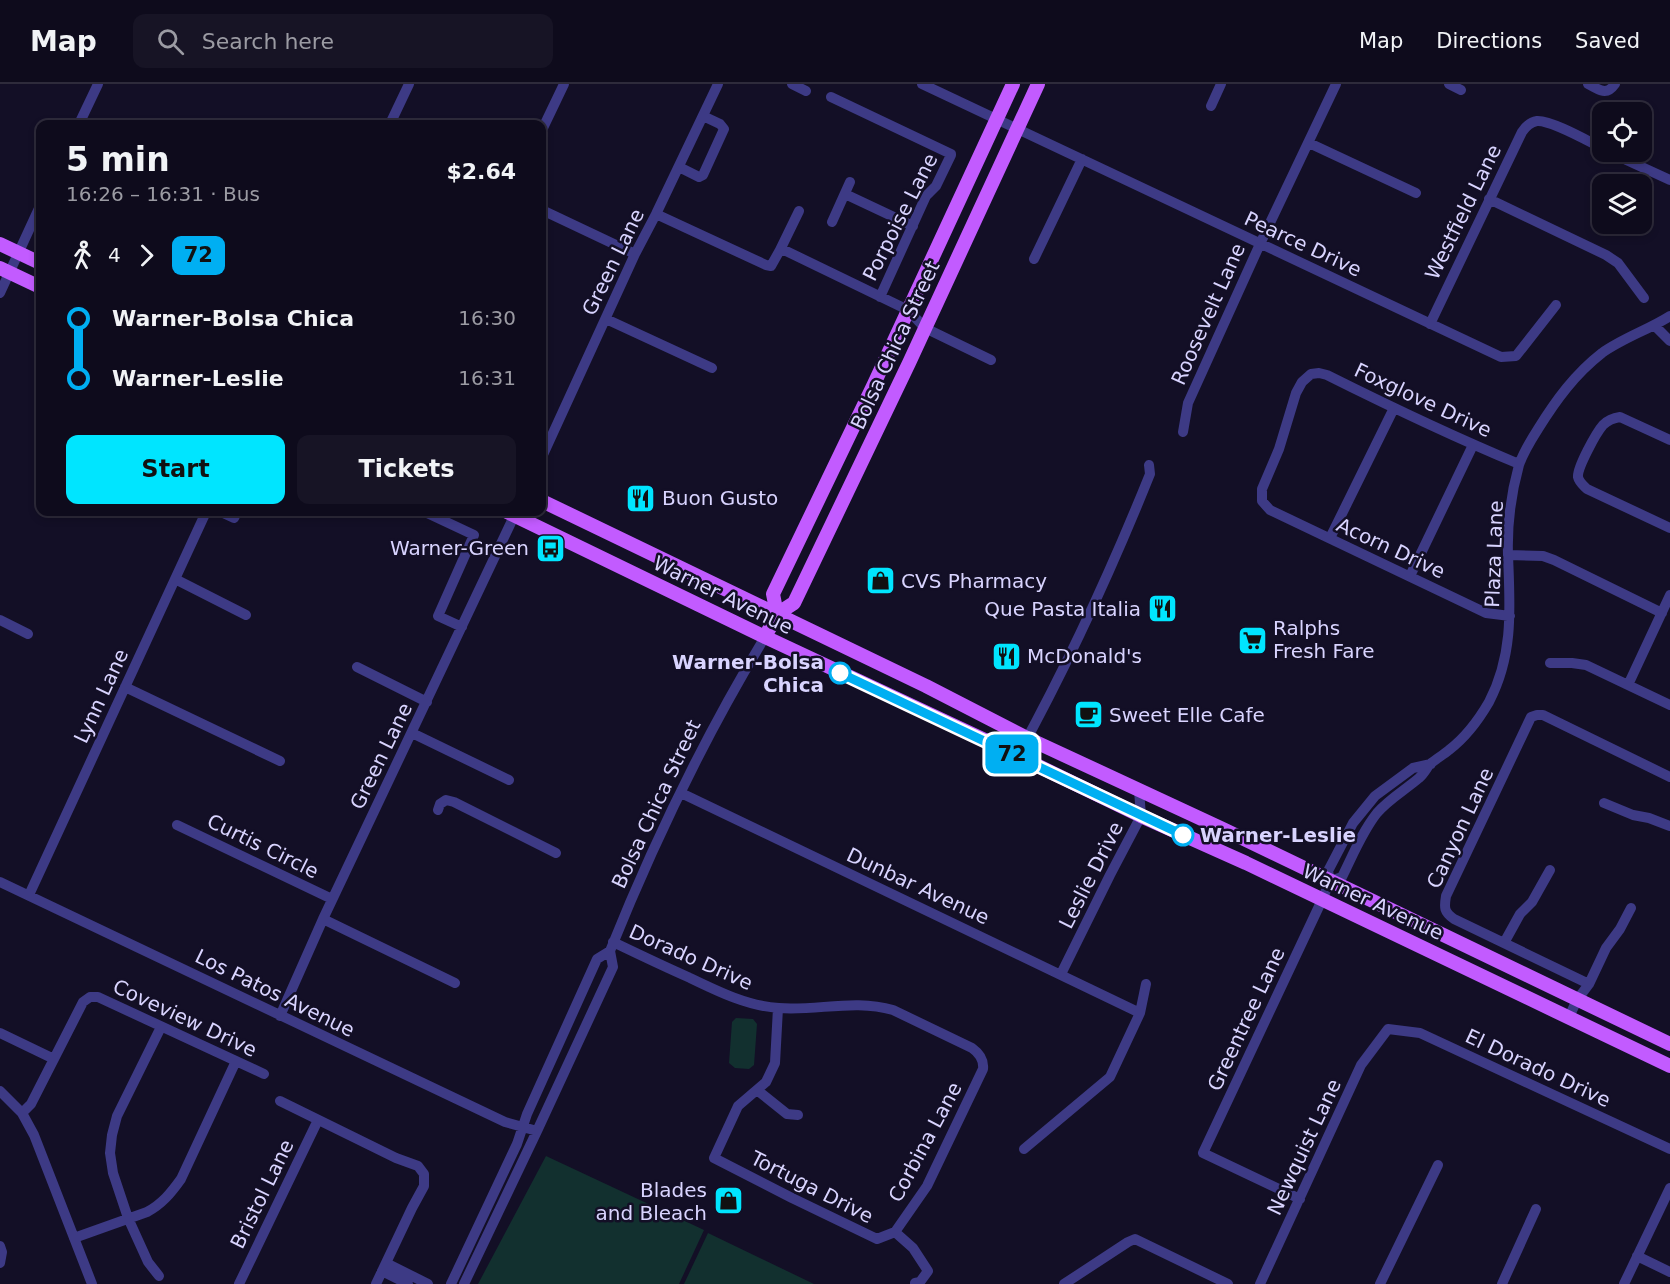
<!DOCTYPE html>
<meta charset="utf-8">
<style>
:root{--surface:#0e0b1c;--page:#171425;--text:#f1f3f6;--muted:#9b9ba3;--line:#2e2b3b;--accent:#00e5ff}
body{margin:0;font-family:"DejaVu Sans",sans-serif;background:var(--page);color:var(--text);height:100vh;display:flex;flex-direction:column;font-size:22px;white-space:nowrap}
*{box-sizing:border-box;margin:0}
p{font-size:20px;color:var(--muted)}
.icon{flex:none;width:33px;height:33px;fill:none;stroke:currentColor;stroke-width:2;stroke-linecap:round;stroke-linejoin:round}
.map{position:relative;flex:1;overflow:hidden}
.sheet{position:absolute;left:36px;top:36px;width:510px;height:396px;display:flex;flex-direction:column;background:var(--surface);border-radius:12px;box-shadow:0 3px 9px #0003,0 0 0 2px var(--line)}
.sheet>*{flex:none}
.badge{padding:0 12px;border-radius:9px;font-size:21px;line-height:39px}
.buttons{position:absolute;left:1592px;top:18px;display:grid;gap:12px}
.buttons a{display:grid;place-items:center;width:60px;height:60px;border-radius:12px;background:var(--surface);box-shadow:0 3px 9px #0003,0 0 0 2px var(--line);font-size:30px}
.map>.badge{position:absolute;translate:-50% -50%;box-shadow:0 0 0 3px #fff}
.legs{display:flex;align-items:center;gap:9px;height:66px;padding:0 30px;font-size:20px}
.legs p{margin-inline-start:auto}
.overview{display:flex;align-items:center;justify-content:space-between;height:102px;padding:0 30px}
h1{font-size:33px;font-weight:700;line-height:45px}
.button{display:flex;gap:12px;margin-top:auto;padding:12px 30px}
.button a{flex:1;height:69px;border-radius:12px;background:var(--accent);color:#111;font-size:24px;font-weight:700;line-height:69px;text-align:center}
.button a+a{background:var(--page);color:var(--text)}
ul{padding:0 30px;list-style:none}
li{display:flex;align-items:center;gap:21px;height:60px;font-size:22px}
li i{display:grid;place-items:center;width:9px;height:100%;margin:0 8px;background:currentColor}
li i::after{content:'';width:15px;height:15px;margin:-8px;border:4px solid;border-radius:50%;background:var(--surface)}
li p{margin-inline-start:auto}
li:first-child i{background:linear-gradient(#0000 50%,currentColor 0)}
li:last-child i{background:linear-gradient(currentColor 50%,#0000 0)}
header{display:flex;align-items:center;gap:36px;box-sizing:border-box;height:84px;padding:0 30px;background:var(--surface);border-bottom:2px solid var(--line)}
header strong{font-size:28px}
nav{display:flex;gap:33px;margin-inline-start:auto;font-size:21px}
.search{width:420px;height:54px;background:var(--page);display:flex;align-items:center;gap:15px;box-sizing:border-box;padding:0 21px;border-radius:12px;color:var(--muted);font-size:22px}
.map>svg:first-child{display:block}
.green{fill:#12302f}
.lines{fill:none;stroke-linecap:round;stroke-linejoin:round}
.minor{stroke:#3d3a85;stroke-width:10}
.major{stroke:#c25bff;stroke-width:14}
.line-1-casing{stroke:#fff;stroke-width:14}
.line-1{stroke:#00aff2;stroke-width:9}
.stop-1-dot{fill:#fff;stroke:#00aff2;stroke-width:3}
.labels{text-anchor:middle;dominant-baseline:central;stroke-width:5;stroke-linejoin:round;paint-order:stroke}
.street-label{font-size:20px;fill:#d9d4ff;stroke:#130f26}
.poi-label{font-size:20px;fill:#d9d4ff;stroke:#130f26;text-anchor:start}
.stop-label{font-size:20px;font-weight:bold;fill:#d9d4ff;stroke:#130f26;text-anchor:end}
</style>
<header>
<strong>Map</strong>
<div class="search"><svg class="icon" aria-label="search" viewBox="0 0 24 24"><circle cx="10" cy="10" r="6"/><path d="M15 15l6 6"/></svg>Search here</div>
<nav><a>Map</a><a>Directions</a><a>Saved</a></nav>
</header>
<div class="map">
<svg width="1670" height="1200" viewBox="0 0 1670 1200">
<rect width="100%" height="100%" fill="#130f26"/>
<!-- green -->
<path class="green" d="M 736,934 L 753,935 L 757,940 L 754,981 L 749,985 L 735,984 L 729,979 L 732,938 Z
M 546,1072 L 704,1146 L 679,1200 L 478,1200 Z
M 708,1149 L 814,1200 L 684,1200 Z"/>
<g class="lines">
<!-- minor -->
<path class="minor" d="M 792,0 L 806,7
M 922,0 L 1501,273 L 1516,272 L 1556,221
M 1449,0 L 1461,6
M 1588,0 C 1599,5 1606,13 1615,0
M 831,13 L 951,70 L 951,71 L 936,102 L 926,112 L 880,213
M 1211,22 L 1221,0
M 79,40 L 98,0
M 390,40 L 409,0
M 542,46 L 564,0
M 1309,59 L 1416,109
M 1609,68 L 1670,96
M 679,83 L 699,93 L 703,91 L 724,45 L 720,40 L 703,32
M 845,110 L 913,142
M 1489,115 L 1606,171 L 1618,179 L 1644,214
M 542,126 L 635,170
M 656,130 L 766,181 L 771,182 L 780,166 L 784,166 L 908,226 L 925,244 L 991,276
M 832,138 L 850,98
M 780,166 L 799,127
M 1034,175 L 1082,75
M 0,209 L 40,122
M 606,235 L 712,284
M 1430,240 L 1522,48 C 1526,42 1530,38 1537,37 C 1551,36 1588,57 1602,64
M 1655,242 L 1670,257
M 1183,348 L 1188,319 L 1260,160 L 1336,0
M 1670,356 L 1620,333 C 1613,334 1608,336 1603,341 C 1596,349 1577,384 1578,393 C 1579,398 1583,401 1587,405 L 1670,444
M 542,373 L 635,170 L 656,130 L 718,0
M 221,428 L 234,434 L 237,428
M 425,428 L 474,451 L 438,532 L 462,543
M 1330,454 L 1394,324
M 1508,471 L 1543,472 L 1554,476 L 1662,529
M 1410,492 L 1473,361
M 175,495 L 246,531
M 1510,532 L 1486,529 L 1270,426 L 1262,417 L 1262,405 L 1279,365 L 1296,309 L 1302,298 L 1311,290 L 1319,289 L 1327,291 C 1391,323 1454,353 1519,380
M 0,536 L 28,550
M 1550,579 L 1572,579 L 1586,581 L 1670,621
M 357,583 L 427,618
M 1628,601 L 1670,511
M 125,603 L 280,677
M 412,649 L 509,696
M 1017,673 C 1067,582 1111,487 1150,390 L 1149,381
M 681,709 L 1140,929
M 1604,719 L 1633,731 L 1649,734 L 1670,742
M 438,726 L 440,720 L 446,716 L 454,718 L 556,769
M 177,741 L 332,815
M 1330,797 L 1342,793 C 1353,771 1362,748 1377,729 C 1389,715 1405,706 1419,694 C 1424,690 1426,685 1430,680 C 1436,675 1443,671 1449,666 C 1466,653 1478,637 1489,618 C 1514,570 1510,523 1508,471 C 1507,441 1511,410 1519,381 C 1523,369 1531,356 1538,345 C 1556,316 1575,290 1602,269 C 1623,254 1648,246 1670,232
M 0,798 L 505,1038 L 537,1047
M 29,811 L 206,428
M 323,835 L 455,899
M 613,858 C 638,870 663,882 688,893 C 717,907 747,922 779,924 C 817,927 855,915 893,926 L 972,964 C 979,969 984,976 983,985 L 927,1102 L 895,1148
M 1504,859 L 1520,830 L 1532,818 L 1550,786
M 1061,890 L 1110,791 L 1141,732 L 1139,706
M 1589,900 L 1454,835 C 1444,828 1444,824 1446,812 L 1531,633 L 1537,631 L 1543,631 L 1670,693
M 778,924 L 775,979 L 766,998 L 738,1022 L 714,1074 L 792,1114 L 877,1155 L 895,1148
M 280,932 L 323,835 L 516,428
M 1569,933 L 1577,916 L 1589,900 L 1606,864 L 1620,845 L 1631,824
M 0,949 L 54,975
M 757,1006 L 787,1030 L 798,1031
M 0,1007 L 22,1029 L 34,1051 L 92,1200
M 280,1017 L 396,1074 L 418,1082 L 424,1090 L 424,1102 L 412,1124 L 376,1200
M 22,1029 L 31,1020 L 83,918 L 90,913 L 98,913 L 264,990
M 1024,1065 L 1110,993 L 1140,929 L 1146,900
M 1300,1115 L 1203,1069 L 1322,816 L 1330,797 L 1328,787 L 1353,739 L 1375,712 L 1413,684 L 1431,680
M 895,1148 L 913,1164 L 928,1187 L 920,1198 L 915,1199
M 74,1154 L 147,1128 C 162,1120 171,1109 181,1095 L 236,977
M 0,1162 L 2,1168 L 0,1179
M 1637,1172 L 1670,1188
M 386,1179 L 428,1200
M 382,1187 L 408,1200
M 159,1192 L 148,1178 L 128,1134 L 113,1089 L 110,1069 L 112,1051 L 117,1032 L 161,943
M 239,1200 L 318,1036
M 451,1200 L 517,1060 L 527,1030 L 597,875 L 610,867
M 464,1200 L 537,1047 L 613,883 L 610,867 C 653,760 705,652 765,553
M 1064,1200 L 1128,1158 L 1135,1155 L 1228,1200
M 1260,1200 L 1361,981 L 1388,945 L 1420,949 L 1670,1065
M 1380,1200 L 1438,1081
M 1502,1200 L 1536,1125
M 1624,1200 L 1670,1104"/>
<!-- major -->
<path class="major" d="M 0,160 L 40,179
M 0,184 L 40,203
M 542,417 L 926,602 L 1027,654 L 1223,745 L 1670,960
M 507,428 L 765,553 L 985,656 L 1141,732 L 1246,779 L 1670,982
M 777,530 L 773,510 L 874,300 L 1013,0
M 765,553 L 777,530 L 794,519 L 909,279 L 1038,0"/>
</g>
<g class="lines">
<defs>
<path id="line-1" d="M 840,589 L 1183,751"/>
</defs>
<!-- line-1 casing -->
<use href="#line-1" class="line-1-casing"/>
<!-- line-1 -->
<use href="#line-1" class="line-1"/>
</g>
<!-- icons -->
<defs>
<symbol id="restaurant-square" viewBox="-11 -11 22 22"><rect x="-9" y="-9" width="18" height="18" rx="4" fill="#00e5ff" stroke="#130f26"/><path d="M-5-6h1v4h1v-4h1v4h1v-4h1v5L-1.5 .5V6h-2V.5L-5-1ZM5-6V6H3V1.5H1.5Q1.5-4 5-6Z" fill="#111"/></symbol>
<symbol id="bus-square" viewBox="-11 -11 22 22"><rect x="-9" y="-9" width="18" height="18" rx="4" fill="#00e5ff" stroke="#130f26"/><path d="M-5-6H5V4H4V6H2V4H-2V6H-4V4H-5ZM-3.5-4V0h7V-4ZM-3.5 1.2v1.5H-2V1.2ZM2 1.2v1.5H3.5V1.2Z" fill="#111"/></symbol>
<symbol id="shop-square" viewBox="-11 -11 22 22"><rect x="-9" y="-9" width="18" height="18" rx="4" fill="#00e5ff" stroke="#130f26"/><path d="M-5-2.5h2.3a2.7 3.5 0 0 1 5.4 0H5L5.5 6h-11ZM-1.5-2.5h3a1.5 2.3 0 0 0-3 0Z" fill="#111"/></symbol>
<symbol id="supermarket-square" viewBox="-11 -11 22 22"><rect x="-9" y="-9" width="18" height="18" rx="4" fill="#00e5ff" stroke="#130f26"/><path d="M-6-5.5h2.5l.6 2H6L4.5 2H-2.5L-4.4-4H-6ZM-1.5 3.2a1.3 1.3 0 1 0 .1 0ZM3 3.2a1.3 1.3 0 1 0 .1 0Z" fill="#111"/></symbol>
<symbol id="cafe-square" viewBox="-11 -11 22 22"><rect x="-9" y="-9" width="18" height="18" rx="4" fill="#00e5ff" stroke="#130f26"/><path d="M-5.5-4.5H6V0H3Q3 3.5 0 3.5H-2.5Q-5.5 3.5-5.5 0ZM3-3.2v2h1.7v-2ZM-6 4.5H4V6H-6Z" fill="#111"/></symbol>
</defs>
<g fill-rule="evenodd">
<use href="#restaurant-square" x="624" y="398" width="33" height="33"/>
<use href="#bus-square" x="534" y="448" width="33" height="33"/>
<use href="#shop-square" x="864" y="480" width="33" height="33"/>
<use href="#restaurant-square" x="1146" y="508" width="33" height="33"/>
<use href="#supermarket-square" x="1236" y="540" width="33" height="33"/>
<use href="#restaurant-square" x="990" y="556" width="33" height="33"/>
<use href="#cafe-square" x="1072" y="614" width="33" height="33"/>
<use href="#shop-square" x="712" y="1100" width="33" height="33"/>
</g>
<!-- markers -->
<g class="stop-1-dot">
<circle cx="840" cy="589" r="10"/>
<circle cx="1183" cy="751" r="10"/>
</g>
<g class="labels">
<!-- street labels -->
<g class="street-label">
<text transform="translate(1463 128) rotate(-64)">Westfield Lane</text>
<text transform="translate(900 133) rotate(-63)">Porpoise Lane</text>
<text transform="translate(1303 160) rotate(25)">Pearce Drive</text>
<text transform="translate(613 178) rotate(-64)">Green Lane</text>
<text transform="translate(1208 230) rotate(-66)">Roosevelt Lane</text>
<text transform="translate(895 261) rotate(-65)">Bolsa Chica Street</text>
<text transform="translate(1423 316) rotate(25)">Foxglove Drive</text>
<text transform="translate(1391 464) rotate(25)">Acorn Drive</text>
<text transform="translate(1494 470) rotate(-88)">Plaza Lane</text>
<text transform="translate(723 511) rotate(26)">Warner Avenue</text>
<text transform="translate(101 612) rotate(-65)">Lynn Lane</text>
<text transform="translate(381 672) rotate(-64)">Green Lane</text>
<text transform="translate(656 720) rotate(-65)">Bolsa Chica Street</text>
<text transform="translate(1460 744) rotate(-65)">Canyon Lane</text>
<text transform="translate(263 762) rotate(26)">Curtis Circle</text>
<text transform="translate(1091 791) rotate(-63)">Leslie Drive</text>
<text transform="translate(918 802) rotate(25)">Dunbar Avenue</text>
<text transform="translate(1373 818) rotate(25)">Warner Avenue</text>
<text transform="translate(691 873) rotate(24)">Dorado Drive</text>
<text transform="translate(275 909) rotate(26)">Los Patos Avenue</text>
<text transform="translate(185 934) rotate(25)">Coveview Drive</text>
<text transform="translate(1246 935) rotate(-65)">Greentree Lane</text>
<text transform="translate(1538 984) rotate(25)">El Dorado Drive</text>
<text transform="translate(925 1058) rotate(-62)">Corbina Lane</text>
<text transform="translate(1304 1063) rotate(-65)">Newquist Lane</text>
<text transform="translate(812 1103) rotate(27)">Tortuga Drive</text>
<text transform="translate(262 1110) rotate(-64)">Bristol Lane</text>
</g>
<!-- poi labels -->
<g class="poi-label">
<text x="662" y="414">Buon Gusto</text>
<text x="529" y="464" text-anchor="end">Warner-Green</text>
<text x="901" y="497">CVS Pharmacy</text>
<text x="1141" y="525" text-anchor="end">Que Pasta Italia</text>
<text x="1273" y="544">Ralphs<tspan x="1273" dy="23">Fresh Fare</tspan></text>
<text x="1027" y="572">McDonald's</text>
<text x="1109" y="631">Sweet Elle Cafe</text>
<text x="707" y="1106" text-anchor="end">Blades<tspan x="707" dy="23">and Bleach</tspan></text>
</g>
<!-- stop labels -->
<g class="stop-label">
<text x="824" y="578">Warner-Bolsa<tspan x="824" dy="23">Chica</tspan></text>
<text x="1200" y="751" text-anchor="start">Warner-Leslie</text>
</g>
</g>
</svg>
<div class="buttons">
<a><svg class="icon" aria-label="locate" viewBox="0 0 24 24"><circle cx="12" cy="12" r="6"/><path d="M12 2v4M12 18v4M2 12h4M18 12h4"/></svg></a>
<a><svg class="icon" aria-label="layers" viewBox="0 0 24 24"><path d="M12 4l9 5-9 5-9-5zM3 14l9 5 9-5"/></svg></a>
</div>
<b class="badge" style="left:1012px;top:670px;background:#00aff2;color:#111">72</b>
<section class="sheet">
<div class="overview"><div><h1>5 min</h1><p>16:26 – 16:31 · Bus</p></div><b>$2.64</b></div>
<div class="legs"><svg class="icon" aria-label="walk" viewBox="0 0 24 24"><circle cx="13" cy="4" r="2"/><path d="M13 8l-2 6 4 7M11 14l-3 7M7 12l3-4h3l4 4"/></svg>4<svg class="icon" aria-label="forward" viewBox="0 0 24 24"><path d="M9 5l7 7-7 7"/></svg><b class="badge" style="background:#00aff2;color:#111">72</b></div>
<ul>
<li><i style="color:#00aff2"></i><b>Warner-Bolsa Chica</b><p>16:30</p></li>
<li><i style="color:#00aff2"></i><b>Warner-Leslie</b><p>16:31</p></li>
</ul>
<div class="button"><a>Start</a><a>Tickets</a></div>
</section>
</div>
